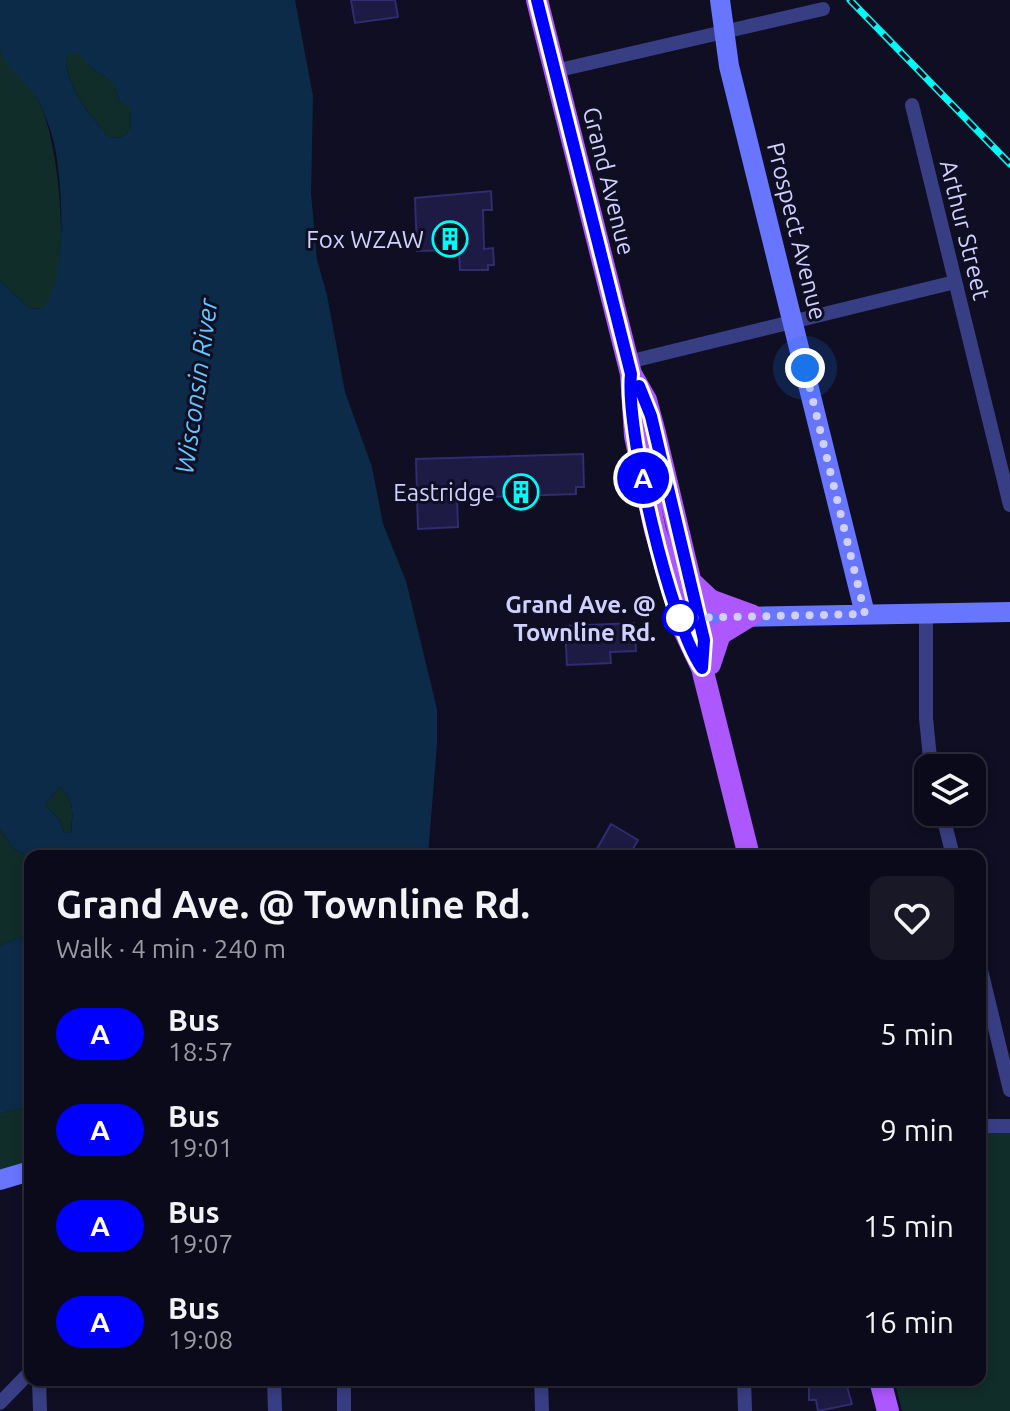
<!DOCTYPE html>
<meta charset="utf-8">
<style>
:root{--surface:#0b0a1a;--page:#191827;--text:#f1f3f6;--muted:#9a9aa2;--line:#2b2b39}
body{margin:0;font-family:Ubuntu,sans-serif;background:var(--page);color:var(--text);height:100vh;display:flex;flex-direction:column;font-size:30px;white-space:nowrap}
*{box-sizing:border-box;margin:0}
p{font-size:26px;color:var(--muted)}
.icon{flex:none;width:44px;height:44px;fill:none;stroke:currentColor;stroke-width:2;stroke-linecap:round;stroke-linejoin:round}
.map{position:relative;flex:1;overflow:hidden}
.drawer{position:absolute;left:24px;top:850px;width:962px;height:536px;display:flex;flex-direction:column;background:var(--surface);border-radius:16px;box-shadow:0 4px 12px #0003,0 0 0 2px var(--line)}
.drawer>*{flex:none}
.badge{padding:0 16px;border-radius:26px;font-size:28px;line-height:52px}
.fabs{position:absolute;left:914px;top:754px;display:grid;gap:16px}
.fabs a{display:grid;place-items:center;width:72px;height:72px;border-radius:16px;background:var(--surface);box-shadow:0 4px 12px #0003,0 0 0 2px var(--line);font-size:40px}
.you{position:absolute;width:40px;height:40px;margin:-20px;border:6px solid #fff;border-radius:50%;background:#1a73e8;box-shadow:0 0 0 12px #1a73e833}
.map>.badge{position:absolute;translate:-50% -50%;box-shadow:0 0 0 4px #fff}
.round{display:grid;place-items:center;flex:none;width:84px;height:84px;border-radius:16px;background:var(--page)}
.head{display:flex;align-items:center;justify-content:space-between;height:136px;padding:0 32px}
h1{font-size:38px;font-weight:600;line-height:60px}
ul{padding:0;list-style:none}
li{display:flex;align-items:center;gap:24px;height:96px;padding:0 32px}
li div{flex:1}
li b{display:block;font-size:30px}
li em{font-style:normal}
li .badge{min-width:88px;font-weight:700;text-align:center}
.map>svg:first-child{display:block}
.green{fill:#112d29}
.water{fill:#0c2b49;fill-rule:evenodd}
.building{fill:#1d1a44;stroke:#312b70;stroke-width:2}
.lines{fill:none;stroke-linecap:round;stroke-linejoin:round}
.street{stroke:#383e83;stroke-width:14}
.secondary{stroke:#6775ff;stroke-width:20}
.primary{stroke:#ac57ff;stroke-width:22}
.rail-casing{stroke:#00fbf6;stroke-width:7}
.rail{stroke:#0f0e23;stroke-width:4;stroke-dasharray:12;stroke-linecap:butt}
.line-casing{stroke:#fff;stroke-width:18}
.line{stroke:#00f;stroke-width:12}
.walk{stroke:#d0d0ff;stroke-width:8;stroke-dasharray:0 14.4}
.stop-dot{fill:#fff;stroke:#00f;stroke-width:4}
.labels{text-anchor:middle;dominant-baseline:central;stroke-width:6;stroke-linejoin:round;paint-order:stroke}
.street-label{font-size:24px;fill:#d0d0ff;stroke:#0f0e23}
.poi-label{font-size:24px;fill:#d0d0ff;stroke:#0f0e23;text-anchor:end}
.stop-label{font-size:24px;font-weight:bold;fill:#d0d0ff;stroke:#0f0e23;text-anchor:end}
.water-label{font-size:26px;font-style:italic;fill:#5ec8ff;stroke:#0f0e23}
</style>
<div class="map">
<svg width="1010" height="1411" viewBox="0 0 1010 1411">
<rect width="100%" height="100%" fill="#0f0e23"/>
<!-- green -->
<path class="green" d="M 0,50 C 11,67 28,82 38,99 C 58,135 76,282 42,309 L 29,308 L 0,281 Z
M 77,50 L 93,69 L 114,83 L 119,101 L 130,107 L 131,130 L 120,138 L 108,137 C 88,111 66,90 66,55 Z
M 59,787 C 76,798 72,816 71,833 L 64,832 L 59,819 L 45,805 Z
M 0,829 L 13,848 L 30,858 L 30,933 L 0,946 Z
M 30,1107 L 30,1163 L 0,1173 L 0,1113 Z
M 980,1130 L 1010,1130 L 1010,1411 L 902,1411 L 894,1380 L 980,1380 Z"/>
<!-- water -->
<path class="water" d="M 0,0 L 295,0 L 313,96 L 311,193 L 317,260 L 327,295 L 345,392 L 372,467 L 383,524 L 406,581 L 437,709 L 437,744 L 428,856 L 30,858 L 13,848 L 0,829 L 0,281 L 29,308 L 41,309 C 70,287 62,176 54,143 C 51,130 45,115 40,103 C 31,84 5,69 0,49 C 0,35 0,15 0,0 ZM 76,51 L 93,69 L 114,83 L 119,101 L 130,107 L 131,130 L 120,138 L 108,137 C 88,111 66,90 66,56 ZM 59,787 C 75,797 73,816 71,833 L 64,832 L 59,819 L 45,805 Z
M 30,933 L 30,1107 L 0,1113 L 0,946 Z"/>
<!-- building -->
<path class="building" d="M 351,0 L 395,0 L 398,17 L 355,23 Z
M 491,191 L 492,210 L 483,210 L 484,249 L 493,248 L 494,265 L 488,265 L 488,270 L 460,270 L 459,250 L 417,251 L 415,198 Z
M 583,454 L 584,487 L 576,487 L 576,494 L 457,498 L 458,527 L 418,529 L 416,459 Z
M 634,623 L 636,651 L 610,652 L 611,663 L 567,665 L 565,626 Z
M 611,824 L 638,840 L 629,856 L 593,856 Z
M 833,1380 L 845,1380 L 852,1404 L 818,1411 L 816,1400 L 809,1400 L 809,1384 L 833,1382 Z"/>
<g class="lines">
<!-- street -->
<path class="street" d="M 555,71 L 823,9
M 912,105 L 1010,505
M 628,362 L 955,282
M 926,613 L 926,718 L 931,768
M 942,812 L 953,856
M 980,966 L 1010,1090
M 980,1126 L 1010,1126
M 39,1380 L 40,1411
M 274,1380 L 275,1411
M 344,1380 L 344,1411
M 541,1380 L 542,1411
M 744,1380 L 745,1411
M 0,1403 L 30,1372"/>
<!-- secondary -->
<path class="secondary" d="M 720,0 L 729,66 L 865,614
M 686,618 L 1010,612
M 0,1180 L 30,1171"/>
<!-- primary -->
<path class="primary" d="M 537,0 L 631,374 L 646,400 L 655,433 L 704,638 L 705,653 L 702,668
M 631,374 L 635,436 L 655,530 L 684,630 L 702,668 L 749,856
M 691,582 L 710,600 L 751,615
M 710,664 L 720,634 L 751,615
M 880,1380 L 888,1411"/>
<defs>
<path id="rail" d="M 850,0 L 1010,164"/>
</defs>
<!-- rail casing -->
<use href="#rail" class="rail-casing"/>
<!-- rail -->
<use href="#rail" class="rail"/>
</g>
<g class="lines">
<defs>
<path id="line" d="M 537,0 L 631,374 C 625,429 670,623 702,668 L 704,640 L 651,416 L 639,386"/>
</defs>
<!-- line casing -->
<use href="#line" class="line-casing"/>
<!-- line -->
<use href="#line" class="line"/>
<!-- walk -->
<path class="walk" d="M 680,618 L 865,614 L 805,368"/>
</g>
<!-- icons -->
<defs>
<symbol id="building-ring" viewBox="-11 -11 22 22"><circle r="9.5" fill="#0f0e23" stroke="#00fbf6" stroke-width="1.5"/><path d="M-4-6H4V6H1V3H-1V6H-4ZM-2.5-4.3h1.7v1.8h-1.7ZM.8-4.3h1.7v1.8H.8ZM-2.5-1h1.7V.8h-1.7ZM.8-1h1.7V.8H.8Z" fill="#00fbf6"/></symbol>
</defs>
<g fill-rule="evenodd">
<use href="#building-ring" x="430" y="219" width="40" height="40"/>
<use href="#building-ring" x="501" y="472" width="40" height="40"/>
</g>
<!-- markers -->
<circle class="stop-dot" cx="680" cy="618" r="16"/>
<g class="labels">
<!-- street labels -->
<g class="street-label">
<text transform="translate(609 181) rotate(76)">Grand Avenue</text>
<text transform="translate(965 230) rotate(76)">Arthur Street</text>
<text transform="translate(797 231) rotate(76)">Prospect Avenue</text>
</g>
<!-- poi labels -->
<g class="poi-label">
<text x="424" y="239">Fox WZAW</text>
<text x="495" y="492">Eastridge</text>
</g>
<!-- stop labels -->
<g class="stop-label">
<text x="656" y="604">Grand Ave. @<tspan x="656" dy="28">Townline Rd.</tspan></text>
</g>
<!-- water labels -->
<g class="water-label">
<text transform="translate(196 386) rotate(-82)">Wisconsin River</text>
</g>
</g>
</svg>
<div class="fabs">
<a><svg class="icon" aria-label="layers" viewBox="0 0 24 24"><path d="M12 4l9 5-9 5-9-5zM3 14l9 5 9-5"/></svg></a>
</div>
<div class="you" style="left:805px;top:368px"></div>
<b class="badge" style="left:643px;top:478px;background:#00f;color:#fff">A</b>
<section class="drawer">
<div class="head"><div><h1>Grand Ave. @ Townline Rd.</h1><p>Walk · 4 min · 240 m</p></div><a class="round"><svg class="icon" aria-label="heart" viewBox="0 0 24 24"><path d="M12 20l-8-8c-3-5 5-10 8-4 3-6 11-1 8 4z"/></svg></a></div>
<ul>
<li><span class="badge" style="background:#00f;color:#fff">A</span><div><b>Bus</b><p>18:57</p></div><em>5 min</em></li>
<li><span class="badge" style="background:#00f;color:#fff">A</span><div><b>Bus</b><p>19:01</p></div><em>9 min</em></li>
<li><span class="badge" style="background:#00f;color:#fff">A</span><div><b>Bus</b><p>19:07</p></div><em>15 min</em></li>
<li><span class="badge" style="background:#00f;color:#fff">A</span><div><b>Bus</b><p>19:08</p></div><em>16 min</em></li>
</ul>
</section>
</div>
